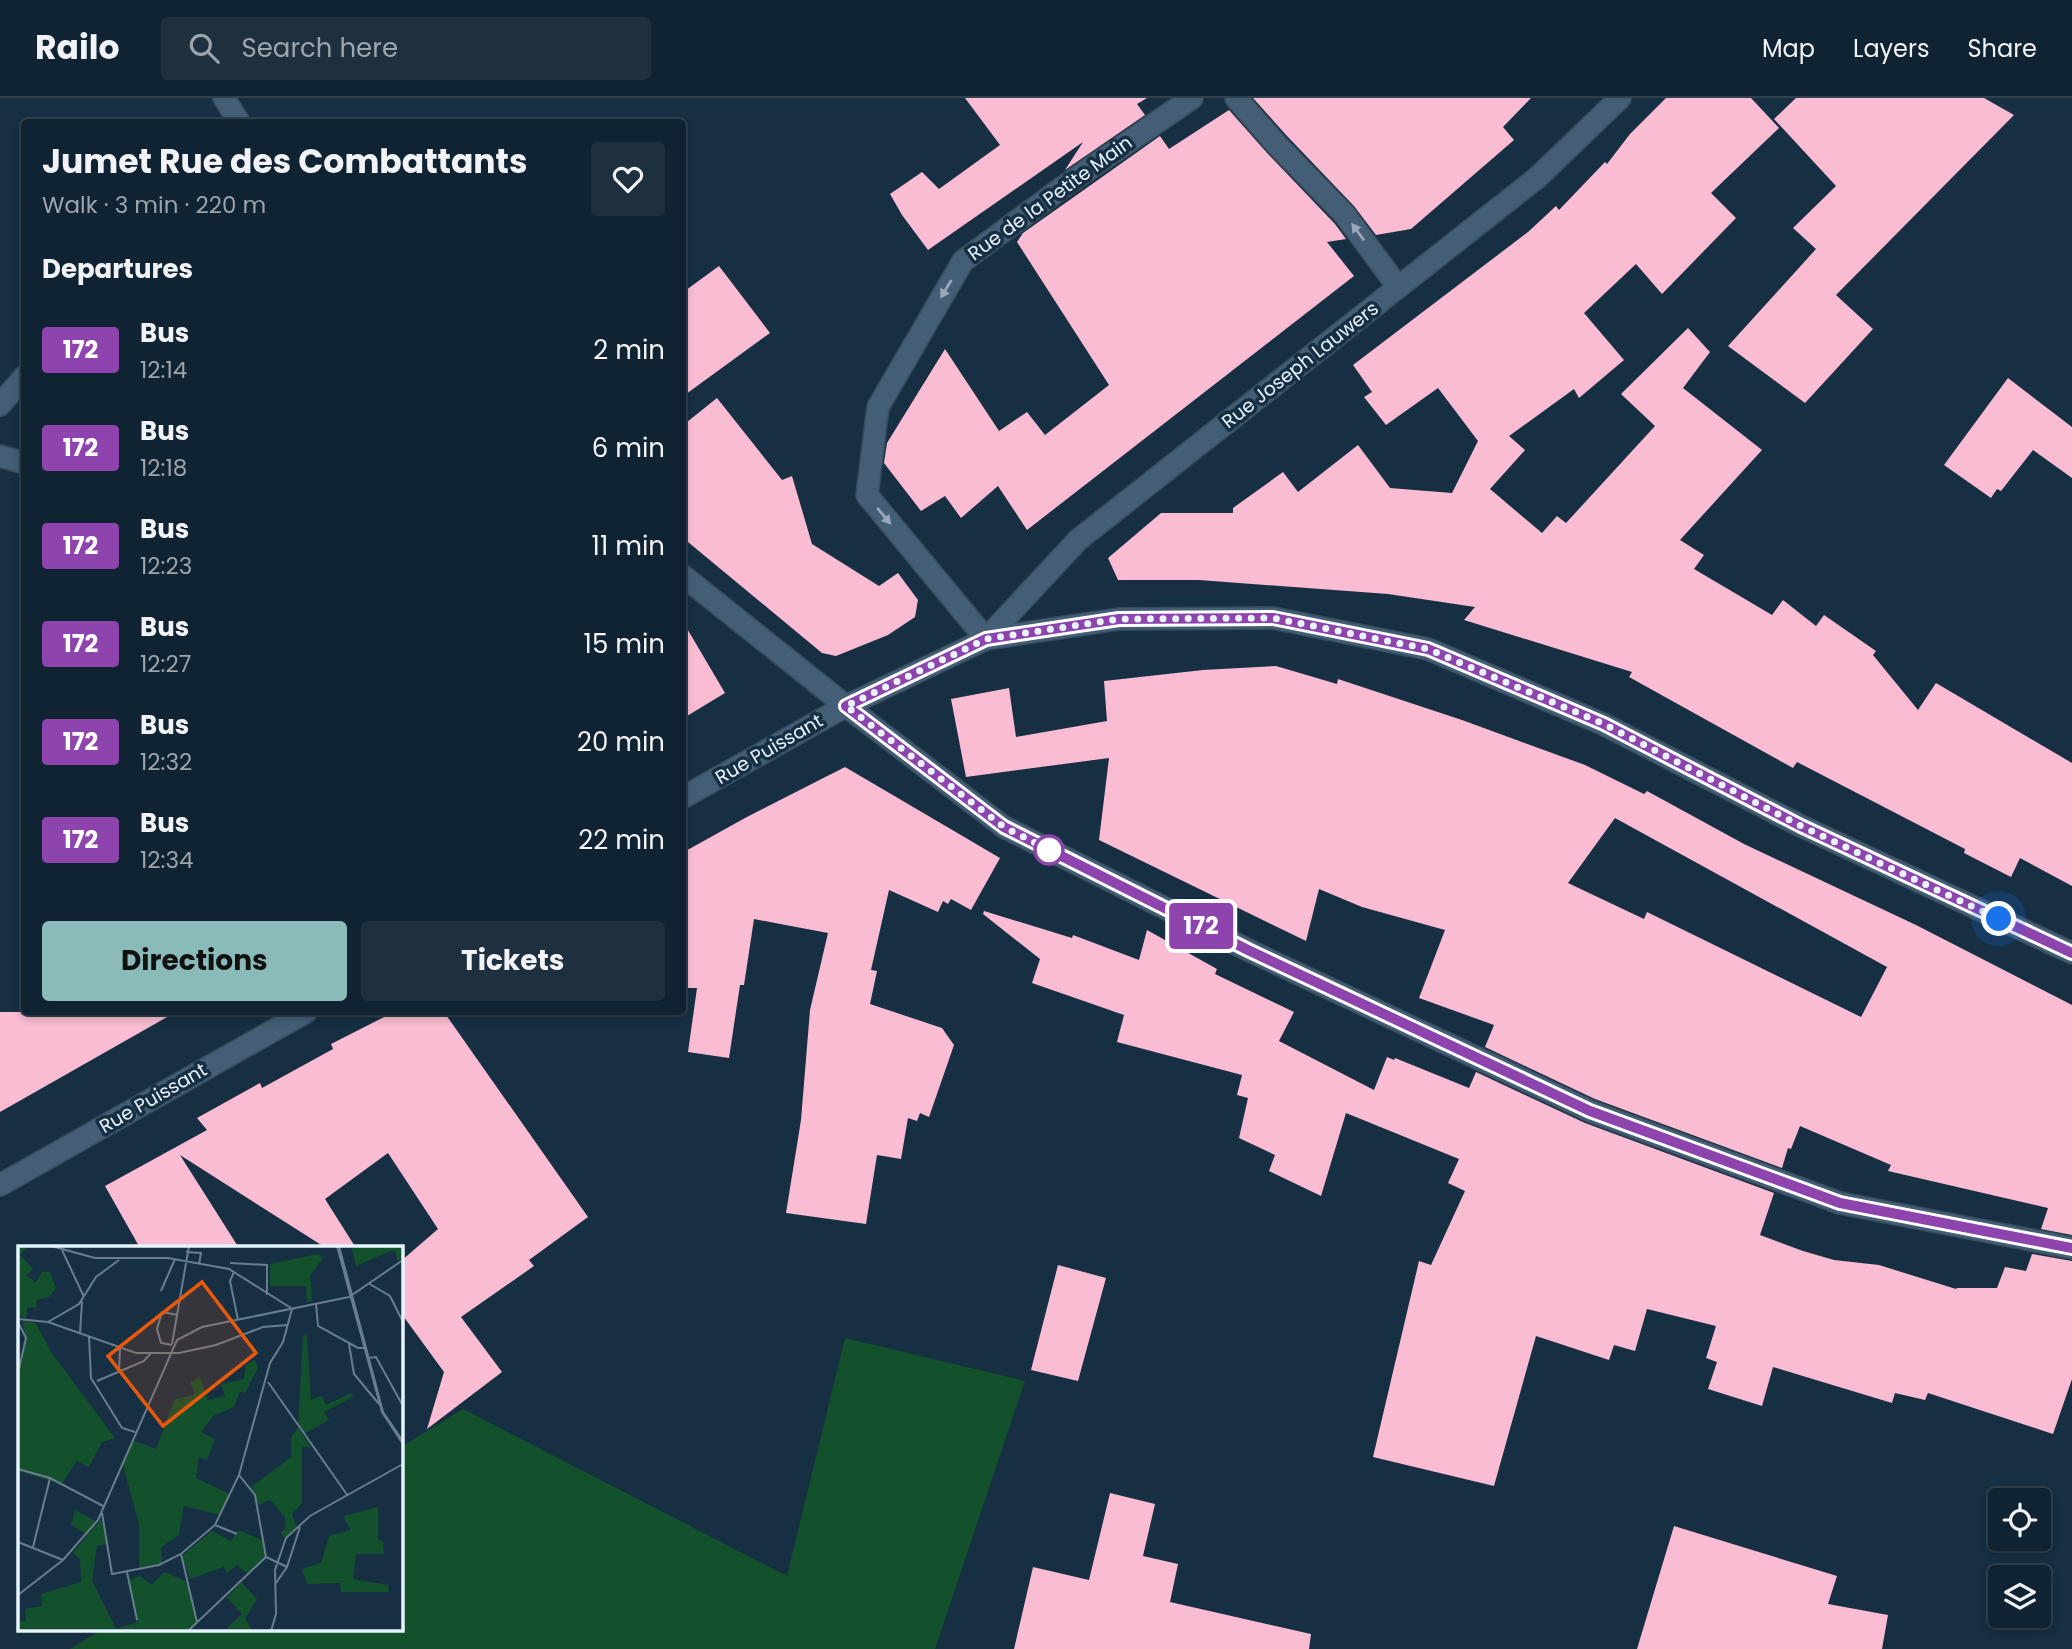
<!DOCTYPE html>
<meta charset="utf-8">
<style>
:root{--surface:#102332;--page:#1e2f3e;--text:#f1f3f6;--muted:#9ca4ac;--line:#30404d;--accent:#8bbbb9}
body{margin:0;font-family:Poppins,sans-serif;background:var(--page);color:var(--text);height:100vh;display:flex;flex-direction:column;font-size:26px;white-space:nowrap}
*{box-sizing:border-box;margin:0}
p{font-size:23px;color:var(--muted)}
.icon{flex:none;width:38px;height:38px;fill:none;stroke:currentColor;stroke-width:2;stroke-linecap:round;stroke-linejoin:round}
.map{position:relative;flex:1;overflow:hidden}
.side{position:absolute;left:21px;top:21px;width:665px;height:896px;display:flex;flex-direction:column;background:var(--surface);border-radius:7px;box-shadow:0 4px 10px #0003,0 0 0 2px var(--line)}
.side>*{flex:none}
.badge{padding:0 14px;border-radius:5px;font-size:24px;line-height:46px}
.fabs{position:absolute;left:1988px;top:1390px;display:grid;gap:14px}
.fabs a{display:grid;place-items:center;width:63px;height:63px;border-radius:7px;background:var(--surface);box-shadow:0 4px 10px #0003,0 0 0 2px var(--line);font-size:35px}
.you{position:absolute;width:35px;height:35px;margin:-18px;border:5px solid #fff;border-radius:50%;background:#1a73e8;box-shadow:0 0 0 10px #1a73e833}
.map>.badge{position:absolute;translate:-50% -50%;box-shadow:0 0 0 4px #fff}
h2{padding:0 21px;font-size:26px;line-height:63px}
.round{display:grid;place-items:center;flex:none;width:74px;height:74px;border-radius:7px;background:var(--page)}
.summary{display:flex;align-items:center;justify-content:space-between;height:119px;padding:0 21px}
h1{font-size:33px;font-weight:700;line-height:52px}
.button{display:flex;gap:14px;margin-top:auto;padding:14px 21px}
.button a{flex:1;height:80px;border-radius:7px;background:var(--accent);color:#111;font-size:28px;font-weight:700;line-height:80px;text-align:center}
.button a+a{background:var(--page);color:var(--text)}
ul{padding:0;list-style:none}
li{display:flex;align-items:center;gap:21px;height:98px;padding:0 21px}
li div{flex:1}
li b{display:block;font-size:26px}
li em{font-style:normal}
li .badge{min-width:77px;font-weight:700;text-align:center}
header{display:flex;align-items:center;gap:42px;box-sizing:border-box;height:98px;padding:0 35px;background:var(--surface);border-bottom:2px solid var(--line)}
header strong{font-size:33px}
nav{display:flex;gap:38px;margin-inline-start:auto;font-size:24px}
.search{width:490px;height:63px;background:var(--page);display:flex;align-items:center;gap:18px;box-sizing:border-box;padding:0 24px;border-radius:7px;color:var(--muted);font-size:26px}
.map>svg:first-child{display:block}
.green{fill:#13512d}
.building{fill:#fabcd2;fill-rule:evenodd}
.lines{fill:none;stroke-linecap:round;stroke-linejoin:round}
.street-casing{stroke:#374b5c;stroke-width:24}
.street{stroke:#445e75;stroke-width:21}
.oneway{fill:#96a8ba}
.line-casing{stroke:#fff;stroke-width:16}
.line{stroke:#8e44ad;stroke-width:10}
.walk{stroke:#e7f3fe;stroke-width:7;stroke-dasharray:0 12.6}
.stop-dot{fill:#fff;stroke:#8e44ad;stroke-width:3.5}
.labels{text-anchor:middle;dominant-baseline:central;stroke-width:7;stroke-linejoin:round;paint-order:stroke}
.street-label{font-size:19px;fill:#e7f3fe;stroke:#162f43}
.inset-road{fill:none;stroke:#6a7d8e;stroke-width:2}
.view{fill:#e8590c;fill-opacity:0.15;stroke:#e8590c;stroke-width:3.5}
.inset-edge{fill:none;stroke:#e7f3fe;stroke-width:3.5}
</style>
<header>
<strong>Railo</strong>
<div class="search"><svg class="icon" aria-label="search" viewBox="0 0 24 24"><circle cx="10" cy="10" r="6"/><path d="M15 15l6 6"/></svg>Search here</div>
<nav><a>Map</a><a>Layers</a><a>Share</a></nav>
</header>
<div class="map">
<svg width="2072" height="1551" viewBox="0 0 2072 1551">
<rect width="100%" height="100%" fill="#162f43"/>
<!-- green -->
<path class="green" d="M 845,1240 L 1025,1283 L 935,1551 L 70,1551 L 101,1532 L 401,1532 L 401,1349 L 463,1311 L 787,1478 Z"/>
<!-- building -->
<path class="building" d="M 965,0 L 1147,0 L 1137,6 L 1145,17 L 1065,72 L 1083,44 L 928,152 L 902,117 L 890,96 L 922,74 L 939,91 L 1000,47 Z
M 1253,0 L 1531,0 L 1503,29 L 1514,42 L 1411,131 L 1376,137 L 1354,108 L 1287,38 Z
M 1666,0 L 1751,0 L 1779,30 L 1711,95 L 1736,120 L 1662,196 L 1636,166 L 1584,215 L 1624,262 L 1579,300 L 1574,291 L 1509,338 L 1525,352 L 1490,391 L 1542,435 L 1557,418 L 1566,425 L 1655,328 L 1621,296 L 1688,230 L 1710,254 L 1683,290 L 1762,352 L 1680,442 L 1704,457 L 1694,471 L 1772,517 L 1783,502 L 1816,528 L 1824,517 L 1876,553 L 1873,557 L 1918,612 L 1936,585 L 2072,665 L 2072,788 L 2020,760 L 2011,779 L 1964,755 L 1965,751 L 1797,664 L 1793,670 L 1629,579 L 1632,574 L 1464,522 L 1475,509 L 1388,496 L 1199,482 L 1118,482 L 1108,460 L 1161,415 L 1233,415 L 1233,410 L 1283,374 L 1298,394 L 1358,347 L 1390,390 L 1452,395 L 1478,343 L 1438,290 L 1386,327 L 1364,299 L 1372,294 L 1353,267 L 1528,134 L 1556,108 L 1559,112 L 1605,64 L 1607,66 L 1630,36 Z
M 1796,0 L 1984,0 L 2014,17 L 1836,197 L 1873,231 L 1805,305 L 1728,248 L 1816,151 L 1793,130 L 1836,88 L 1774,21 Z
M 1229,12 L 1268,56 L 1335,126 L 1346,141 L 1327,144 L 1354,178 L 1027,432 L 998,388 L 961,420 L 945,398 L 921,413 L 884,365 L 887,345 L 945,251 L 999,333 L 1027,314 L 1045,337 L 1109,287 L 1017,144 L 1023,135 L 1160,38 L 1169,51 Z
M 719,168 L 770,235 L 682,299 L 682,195 Z
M 2008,280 L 2072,329 L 2072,380 L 2033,352 L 2001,393 L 1997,391 L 1991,400 L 1944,367 Z
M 717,300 L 782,382 L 792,378 L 812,446 L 879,488 L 898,475 L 918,502 L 915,519 L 888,537 L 836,558 L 822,555 L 682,439 L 682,328 Z
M 682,522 L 725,595 L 682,621 Z
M 1276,568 L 1337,586 L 1338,581 L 1462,622 L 1585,667 L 1644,696 L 1647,693 L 1744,746 L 1916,827 L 2072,907 L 2072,1137 L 2041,1131 L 2048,1110 L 1888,1073 L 1891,1067 L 1800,1028 L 1791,1051 L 1788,1050 L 1782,1070 L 1595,1001 L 1485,949 L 1494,927 L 1419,900 L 1445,832 L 1362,809 L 1319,791 L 1306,843 L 1099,742 L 1109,660 L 966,679 L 951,601 L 1009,590 L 1016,639 L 1107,623 L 1104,583 L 1203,572 ZM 1615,720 L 1887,869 L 1861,919 L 1647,814 L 1644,821 L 1568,785 Z
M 845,669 L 1000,760 L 971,812 L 951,801 L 948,806 L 943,803 L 938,814 L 889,792 L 871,872 L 877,873 L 870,906 L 942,930 L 954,947 L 929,1019 L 920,1015 L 917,1023 L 908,1020 L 901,1061 L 877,1057 L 866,1126 L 786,1115 L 801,1022 L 810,912 L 828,835 L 754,821 L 744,887 L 740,887 L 729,960 L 688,954 L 697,890 L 682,890 L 682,755 L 745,720 Z
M 984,813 L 1072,840 L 1073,837 L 1139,862 L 1147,832 L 1217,871 L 1215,876 L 1294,914 L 1279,943 L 1374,992 L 1387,959 L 1394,962 L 1395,960 L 1469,990 L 1476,974 L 1585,1025 L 1774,1095 L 1760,1137 L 1803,1153 L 1834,1162 L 1879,1167 L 1956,1191 L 1957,1190 L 1997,1190 L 2005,1169 L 2026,1173 L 2032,1156 L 2072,1163 L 2072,1281 L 2053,1336 L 1928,1295 L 1925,1302 L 1895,1295 L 1892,1305 L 1773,1269 L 1762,1308 L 1708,1291 L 1717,1264 L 1706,1260 L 1716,1228 L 1647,1211 L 1635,1253 L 1614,1247 L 1609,1262 L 1536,1238 L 1494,1388 L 1373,1359 L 1419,1163 L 1431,1167 L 1465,1093 L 1448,1085 L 1459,1061 L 1346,1015 L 1321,1098 L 1269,1073 L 1275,1057 L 1239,1040 L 1248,1000 L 1237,997 L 1242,977 L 1117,944 L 1124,917 L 1032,885 L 1040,861 L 983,816 Z
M 0,914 L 176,914 L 0,1014 Z
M 394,914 L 444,914 L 588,1119 L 529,1162 L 534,1168 L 461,1219 L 502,1274 L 427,1331 L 444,1274 L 401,1215 L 401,1163 L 438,1131 L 388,1055 L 325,1101 L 356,1150 L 326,1150 L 180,1057 L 239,1150 L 140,1150 L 105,1088 L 207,1032 L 197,1020 L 260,985 L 262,990 L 333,951 L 331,946 Z
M 1058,1167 L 1106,1180 L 1078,1283 L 1031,1272 Z
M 1110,1395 L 1155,1406 L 1143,1458 L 1178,1466 L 1170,1504 L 1311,1536 L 1309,1551 L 1014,1551 L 1033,1469 L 1089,1482 Z
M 1674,1428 L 1837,1478 L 1828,1506 L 1888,1517 L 1882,1551 L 1637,1551 Z"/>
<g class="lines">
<defs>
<path id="street" d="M 224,0 L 239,24
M 1236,0 L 1277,47 L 1345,117 L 1398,189
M 0,307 L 24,279
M 0,358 L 24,365
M 682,477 L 846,608 L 1004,729 L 1250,853 L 1590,1013 L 1840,1105 L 2072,1150
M 986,541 L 1078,442 L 1538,79 L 1620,0
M 986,541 L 867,397 L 878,309 L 963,163 L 1063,89 L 1192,0
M 682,700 L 846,608 L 986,541 L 1119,521 L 1273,520 L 1428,551 L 1603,626 L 1801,728 L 2072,855
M 0,1087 L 306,914"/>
</defs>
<!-- street casing -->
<use href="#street" class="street-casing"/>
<!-- street -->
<use href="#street" class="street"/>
</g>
<!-- one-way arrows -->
<defs><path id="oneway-solid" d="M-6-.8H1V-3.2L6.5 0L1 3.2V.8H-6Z" transform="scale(1.75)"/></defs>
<g class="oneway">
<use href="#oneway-solid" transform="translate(1358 134) rotate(-126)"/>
<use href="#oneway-solid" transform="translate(946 191) rotate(121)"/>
<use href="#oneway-solid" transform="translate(884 418) rotate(50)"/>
</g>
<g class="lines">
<defs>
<path id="line" d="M 2072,855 L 1801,728 L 1604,626 L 1428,551 L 1273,520 L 1119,521 L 986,541 L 846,608 L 1004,729 L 1250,853 L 1590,1013 L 1840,1105 L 2072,1150"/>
</defs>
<!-- line casing -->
<use href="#line" class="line-casing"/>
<!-- line -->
<use href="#line" class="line"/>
<!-- walk -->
<path class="walk" d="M 1049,752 L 1053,754 L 1004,729 L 846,608 L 986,541 L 1119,521 L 1273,520 L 1428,551 L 1604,626 L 1801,728 L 1999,821"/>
</g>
<!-- markers -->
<circle class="stop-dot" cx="1049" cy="752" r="14"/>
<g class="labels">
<!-- street labels -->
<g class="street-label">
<text transform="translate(1050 100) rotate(-36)">Rue de la Petite Main</text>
<text transform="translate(1300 267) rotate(-38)">Rue Joseph Lauwers</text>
<text transform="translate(769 651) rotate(-30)">Rue Puissant</text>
<text transform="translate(153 1000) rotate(-30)">Rue Puissant</text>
</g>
</g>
<!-- overview -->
<g transform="translate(18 1148)">
<rect width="385" height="385" fill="#162f43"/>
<path d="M 0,0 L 11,0 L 2,9 L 15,23 L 8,30 L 18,36 L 24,26 L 32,26 L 38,42 L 31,51 L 18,54 L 19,61 L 9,62 L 8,73 L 0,68 ZM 333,0 L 385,0 L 385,12 L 379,15 L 378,6 L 373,5 L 338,20 ZM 300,8 L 305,12 L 292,30 L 294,55 L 289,56 L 288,40 L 252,40 L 252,18 ZM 4,75 L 18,77 L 33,106 L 97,192 L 84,196 L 71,221 L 59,215 L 44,238 L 0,225 L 0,125 L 8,92 ZM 289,89 L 293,154 L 304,150 L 308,159 L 333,147 L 335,151 L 306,166 L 311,174 L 286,188 L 280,179 L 285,90 ZM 237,114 L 240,122 L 227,147 L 222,146 L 216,161 L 195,170 L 183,186 L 197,193 L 189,214 L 181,211 L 178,232 L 212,248 L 203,269 L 166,260 L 161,289 L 143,301 L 144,318 L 121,323 L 121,278 L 104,216 L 116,195 L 138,203 L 157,153 L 177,149 L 172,136 L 182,131 L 190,154 L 207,150 L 203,138 L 226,133 L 228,119 ZM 280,182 L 293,201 L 284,201 L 284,257 L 274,268 L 279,281 L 267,292 L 262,286 L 267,283 L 267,271 L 252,254 L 241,259 L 233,241 L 273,211 L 273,191 ZM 360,261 L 360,294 L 365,295 L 366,308 L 338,308 L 335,333 L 370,339 L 371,346 L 323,346 L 322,337 L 289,338 L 284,323 L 303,317 L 311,290 L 333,284 L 325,270 ZM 57,264 L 77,275 L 70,289 L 53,279 ZM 83,273 L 89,298 L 79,300 L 74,335 L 98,383 L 119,376 L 111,334 L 122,330 L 134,339 L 146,326 L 170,336 L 179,376 L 170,385 L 0,385 L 0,376 L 8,375 L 7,363 L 24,360 L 23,348 L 63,336 L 62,313 L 55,307 ZM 220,284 L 244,294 L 248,311 L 229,327 L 219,319 L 209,327 L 206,321 L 172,333 L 164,310 L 194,285 L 213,295 ZM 223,336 L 239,353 L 227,373 L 235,385 L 206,385 L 224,368 L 209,352 Z" fill="#13512d"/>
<path class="inset-road" d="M 33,0 L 77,12 L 150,12 L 211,23 L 273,62M 319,0 L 364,166 L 385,198M 321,0 L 365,166 L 385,195M 44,4 L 66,51M 168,6 L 183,7 L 181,18M 212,17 L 249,19 L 249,49M 216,26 L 212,35 L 220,74M 350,37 L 372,50 L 385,76M 143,45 L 157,13M 298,58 L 300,80 L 340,102 L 349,102M 0,73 L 30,76 L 118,107 L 161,107 L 198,99 L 245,81 L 270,79M 0,76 L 8,92 L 0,127M 30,76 L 61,58 L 78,31 L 101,14M 62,88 L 64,55M 71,91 L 73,132 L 104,182 L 117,186M 154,98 L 171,0M 331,98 L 336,128 L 361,158M 154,99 L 143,97 L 139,83 L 144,66 L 160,69M 350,112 L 358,111 L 385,160M 101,127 L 102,102M 79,135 L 126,115 L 133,107M 250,136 L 330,250M 0,223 L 32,232 L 85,260M 221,229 L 237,249 L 248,311M 84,267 L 94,328 L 141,319 L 163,308 L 197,279 L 221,229 L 252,117 L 265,96 L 274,63M 197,279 L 219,288M 0,296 L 45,314M 15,301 L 32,232M 163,308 L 179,376M 248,311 L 269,321M 109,326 L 119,374M 258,337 L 269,321 L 282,281M 0,349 L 45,314 L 80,274 L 159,94 L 184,81 L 331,51 L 385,14M 170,385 L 248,311M 253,385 L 258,368 L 257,324 L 268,292 L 292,270 L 385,218"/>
<path class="view" d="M 184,36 L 238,107 L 145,180 L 90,110 Z"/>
<rect width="385" height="385" class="inset-edge"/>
</g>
</svg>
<div class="fabs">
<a><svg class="icon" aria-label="locate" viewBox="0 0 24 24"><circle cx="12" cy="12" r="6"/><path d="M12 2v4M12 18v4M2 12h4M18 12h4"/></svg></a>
<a><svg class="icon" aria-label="layers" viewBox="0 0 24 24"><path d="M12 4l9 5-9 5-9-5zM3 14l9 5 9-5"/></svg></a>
</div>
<div class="you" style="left:1999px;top:821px"></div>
<b class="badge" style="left:1201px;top:828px;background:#8e44ad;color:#fff">172</b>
<section class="side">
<div class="summary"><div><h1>Jumet Rue des Combattants</h1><p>Walk · 3 min · 220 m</p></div><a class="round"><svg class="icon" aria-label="heart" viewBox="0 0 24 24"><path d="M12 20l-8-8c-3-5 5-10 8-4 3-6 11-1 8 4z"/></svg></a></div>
<h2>Departures</h2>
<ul>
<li><span class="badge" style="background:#8e44ad;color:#fff">172</span><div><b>Bus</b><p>12:14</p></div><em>2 min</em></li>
<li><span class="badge" style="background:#8e44ad;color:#fff">172</span><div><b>Bus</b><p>12:18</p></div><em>6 min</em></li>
<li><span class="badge" style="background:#8e44ad;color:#fff">172</span><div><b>Bus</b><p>12:23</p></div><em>11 min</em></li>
<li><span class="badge" style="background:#8e44ad;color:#fff">172</span><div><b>Bus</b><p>12:27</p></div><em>15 min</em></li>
<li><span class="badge" style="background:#8e44ad;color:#fff">172</span><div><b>Bus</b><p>12:32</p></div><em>20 min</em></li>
<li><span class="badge" style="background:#8e44ad;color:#fff">172</span><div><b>Bus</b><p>12:34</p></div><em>22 min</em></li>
</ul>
<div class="button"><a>Directions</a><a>Tickets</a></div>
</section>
</div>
